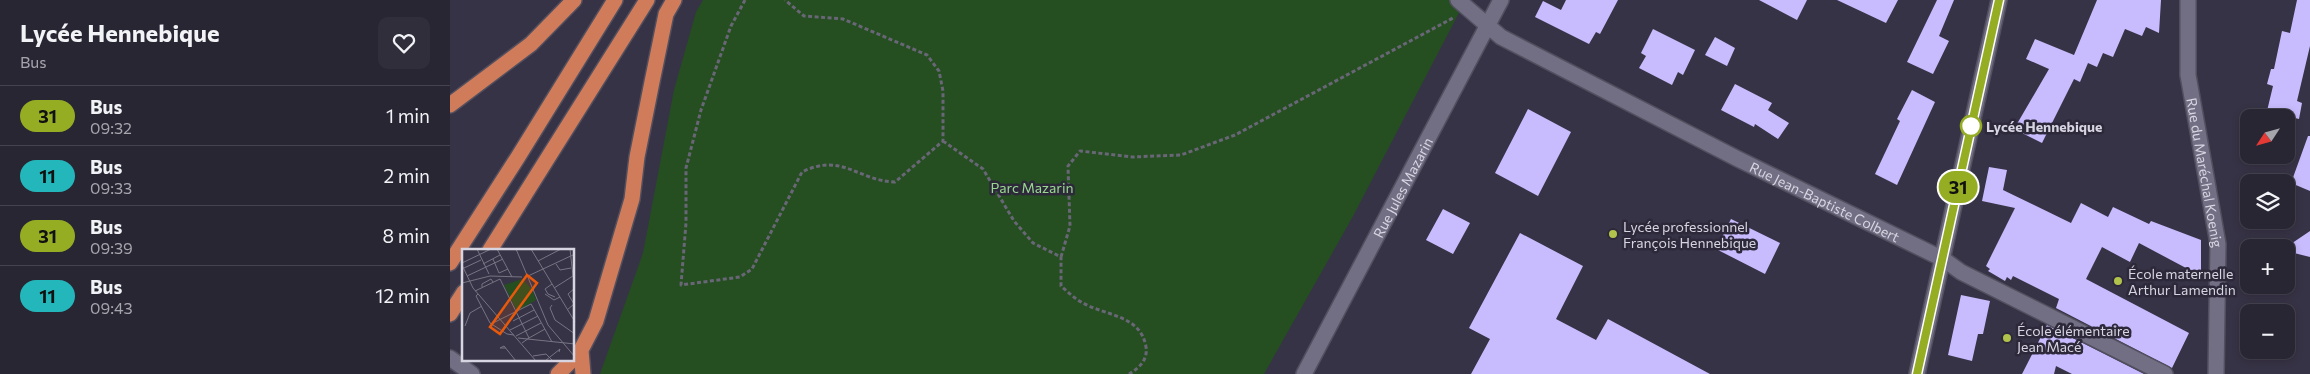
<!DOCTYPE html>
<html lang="fr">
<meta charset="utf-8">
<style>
:root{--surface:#292634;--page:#312e3c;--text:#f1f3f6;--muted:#a5a5ac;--line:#45434f}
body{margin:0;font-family:Commissioner,sans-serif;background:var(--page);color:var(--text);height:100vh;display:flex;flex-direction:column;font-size:19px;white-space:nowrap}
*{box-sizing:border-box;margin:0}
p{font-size:16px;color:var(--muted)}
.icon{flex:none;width:28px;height:28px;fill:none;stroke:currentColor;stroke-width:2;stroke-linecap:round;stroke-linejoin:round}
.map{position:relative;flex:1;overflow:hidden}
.side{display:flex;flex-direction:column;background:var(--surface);width:450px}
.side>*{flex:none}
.badge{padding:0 10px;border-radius:16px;font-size:18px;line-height:32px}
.needle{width:32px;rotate:234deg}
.buttons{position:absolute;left:1790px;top:109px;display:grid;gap:10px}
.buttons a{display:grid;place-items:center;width:55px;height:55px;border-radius:10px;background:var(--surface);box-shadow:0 2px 8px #0003,0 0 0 1px var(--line);font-size:25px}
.map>.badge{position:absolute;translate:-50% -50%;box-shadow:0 0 0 2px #fff}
.round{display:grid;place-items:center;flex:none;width:52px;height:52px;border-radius:10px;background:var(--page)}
.head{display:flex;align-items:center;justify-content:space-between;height:85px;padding:0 20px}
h1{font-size:24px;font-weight:700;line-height:38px}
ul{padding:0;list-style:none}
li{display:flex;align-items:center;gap:15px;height:60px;padding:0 20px;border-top:1px solid var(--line)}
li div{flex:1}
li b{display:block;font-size:19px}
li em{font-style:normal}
li .badge{min-width:55px;font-weight:700;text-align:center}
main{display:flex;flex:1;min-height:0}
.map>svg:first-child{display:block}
.green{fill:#254f20}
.building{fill:#c9bcfe}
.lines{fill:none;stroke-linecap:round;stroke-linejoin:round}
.minor-casing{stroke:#524f5f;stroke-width:18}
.highway-casing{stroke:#524f5f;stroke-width:18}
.path{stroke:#696677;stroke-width:3;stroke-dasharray:4 2.5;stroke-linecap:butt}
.minor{stroke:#726e84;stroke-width:15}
.highway{stroke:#d07b59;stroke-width:15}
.line-casing{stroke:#fff;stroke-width:11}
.line{stroke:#94ad23;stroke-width:8}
.stop-dot{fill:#fff;stroke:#94ad23;stroke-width:2.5}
.poi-dot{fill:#b2c34c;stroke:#2d293b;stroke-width:2}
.labels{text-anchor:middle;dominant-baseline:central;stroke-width:5;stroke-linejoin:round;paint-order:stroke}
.stop-label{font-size:14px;font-weight:bold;fill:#d7d5e1;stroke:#2d293b;text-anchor:start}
.street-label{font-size:14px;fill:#d7d5e1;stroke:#2d293b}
.park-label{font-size:14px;fill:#98d98f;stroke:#2d293b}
.poi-label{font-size:14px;fill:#d7d5e1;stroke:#2d293b;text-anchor:start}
.inset-road{fill:none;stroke:#777484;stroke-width:1}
.view{fill:#e8590c;fill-opacity:0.15;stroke:#e8590c;stroke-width:2.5}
.inset-edge{fill:none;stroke:#d7d5e1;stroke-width:2.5}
</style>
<main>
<section class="side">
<div class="head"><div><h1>Lycée Hennebique</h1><p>Bus</p></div><a class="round"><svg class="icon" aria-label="heart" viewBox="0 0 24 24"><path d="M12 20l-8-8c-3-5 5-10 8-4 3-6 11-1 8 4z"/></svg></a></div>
<ul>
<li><span class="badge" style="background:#94ad23;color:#111">31</span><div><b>Bus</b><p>09:32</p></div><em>1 min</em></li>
<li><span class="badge" style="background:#23b6bb;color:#111">11</span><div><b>Bus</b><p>09:33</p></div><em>2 min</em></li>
<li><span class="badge" style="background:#94ad23;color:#111">31</span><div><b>Bus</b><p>09:39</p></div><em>8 min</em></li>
<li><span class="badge" style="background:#23b6bb;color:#111">11</span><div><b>Bus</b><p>09:43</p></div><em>12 min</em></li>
</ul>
</section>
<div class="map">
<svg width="1860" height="374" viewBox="0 0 1860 374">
<rect width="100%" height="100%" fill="#373346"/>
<!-- green -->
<path class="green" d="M 253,0 L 1002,0 L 1013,5 L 902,218 L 814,374 L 150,374 L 193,253 L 224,90 L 246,12 Z"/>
<!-- building -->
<path class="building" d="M 1116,0 L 1168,0 L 1150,34 L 1146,32 L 1139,44 L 1085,17 L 1093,1 L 1111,10 Z
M 1309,0 L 1357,0 L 1347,20 Z
M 1387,0 L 1448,0 L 1436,23 Z
M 1487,0 L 1504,0 L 1489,36 L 1499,41 L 1483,74 L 1457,62 Z
M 1647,0 L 1711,0 L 1709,33 L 1696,27 L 1692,36 L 1675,29 L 1663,57 L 1653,53 L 1647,67 L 1638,63 L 1630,82 L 1624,79 L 1592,143 L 1564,129 L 1599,69 L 1576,59 L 1585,39 L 1624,55 Z
M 1847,0 L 1860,0 L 1860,46 L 1847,101 L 1852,103 L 1849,119 L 1817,111 L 1823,86 L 1817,84 L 1821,69 L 1824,69 L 1832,31 L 1840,33 Z
M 1203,29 L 1245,50 L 1233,75 L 1228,72 L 1222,85 L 1189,68 L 1196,56 L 1191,53 Z
M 1265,37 L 1285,48 L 1277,66 L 1255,55 Z
M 1285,84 L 1322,103 L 1318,110 L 1339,123 L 1328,139 L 1305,124 L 1304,127 L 1271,110 Z
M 1462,90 L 1485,102 L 1447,185 L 1425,174 L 1450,121 L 1447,119 Z
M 1078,109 L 1121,132 L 1088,196 L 1045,173 Z
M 1858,136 L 1860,136 L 1860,191 L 1841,183 Z
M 1539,167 L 1557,170 L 1553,190 L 1621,223 L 1631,203 L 1658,217 L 1663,207 L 1699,224 L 1701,221 L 1751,240 L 1751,276 L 1689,243 L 1680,262 L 1652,247 L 1636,279 L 1739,333 L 1722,368 L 1606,308 L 1609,299 L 1563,276 L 1561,280 L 1557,277 L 1555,281 L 1538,271 L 1540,269 L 1536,266 L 1565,208 L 1532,201 Z
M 993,209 L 1020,223 L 1003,254 L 976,240 Z
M 1281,219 L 1330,243 L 1315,274 L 1266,249 Z
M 1860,231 L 1860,257 L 1836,251 L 1835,248 Z
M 1070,233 L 1133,266 L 1106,319 L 1146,340 L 1158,319 L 1260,374 L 1021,374 L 1040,339 L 1019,328 Z
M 1511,295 L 1540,301 L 1533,334 L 1528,334 L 1522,361 L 1498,355 Z
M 1597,325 L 1694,374 L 1622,374 L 1606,366 L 1604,374 L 1572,374 Z"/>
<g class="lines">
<defs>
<g id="minor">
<path id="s1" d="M 1008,0 L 1051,37 L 1288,159 L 1493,259 L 1511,272 L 1715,374"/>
<path id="s2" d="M 1738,0 L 1738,75 L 1768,244 L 1766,374"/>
<path d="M 0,358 L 22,374"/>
<path id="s3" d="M 854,374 L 1051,0"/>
<path d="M 1467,374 L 1549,0"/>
</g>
<path id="highway" d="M 0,105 L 81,44 L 124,0
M 40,250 L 197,0
M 0,263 L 68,157 L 165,0
M 0,314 L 14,292
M 131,350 L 133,374
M 124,358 L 131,350 L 146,321 L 182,199 L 187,157 L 202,82 L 216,14 L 224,0
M 108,374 L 122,360"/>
</defs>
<!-- minor casing -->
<use href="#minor" class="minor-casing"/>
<!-- highway casing -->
<use href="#highway" class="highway-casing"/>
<!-- path -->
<path class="path" d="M 295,0 L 281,26 L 251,110 L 236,168 L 236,223 L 231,285 L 290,277 L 302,269 L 352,172 C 392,152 408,181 445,182 L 493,141 L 493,91 L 489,71 L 477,55 L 393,19 L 354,16 L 335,0
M 493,141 L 533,169 L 564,221 L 583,243 L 611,257 L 611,286 C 618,292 625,299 633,303 C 656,316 691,315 696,347 C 698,360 689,368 679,374
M 611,257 L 620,226 L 618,166 L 630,151 L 682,157 L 731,155 L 785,135 L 1003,18"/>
<!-- minor -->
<use href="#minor" class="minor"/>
<!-- highway -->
<use href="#highway" class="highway"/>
</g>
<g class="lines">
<defs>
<path id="line" d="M 1467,374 L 1549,0"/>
</defs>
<!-- line casing -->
<use href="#line" class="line-casing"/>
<!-- line -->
<use href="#line" class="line"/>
</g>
<!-- markers -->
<circle class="stop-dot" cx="1521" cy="126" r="10"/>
<g class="poi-dot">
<circle cx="1163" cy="234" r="5"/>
<circle cx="1668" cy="281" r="5"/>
<circle cx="1557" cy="338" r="5"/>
</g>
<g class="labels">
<!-- stop labels -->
<g class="stop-label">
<text x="1536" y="126">Lycée Hennebique</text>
</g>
<!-- street labels -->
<g class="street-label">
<text stroke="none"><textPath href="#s2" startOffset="174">Rue du Maréchal Koenig</textPath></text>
<text stroke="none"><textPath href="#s3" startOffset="211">Rue Jules Mazarin</textPath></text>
<text stroke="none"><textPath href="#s1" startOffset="420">Rue Jean-Baptiste Colbert</textPath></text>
</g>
<!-- park labels -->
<g class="park-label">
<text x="582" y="187">Parc Mazarin</text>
</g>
<!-- poi labels -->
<g class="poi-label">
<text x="1173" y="226">Lycée professionnel<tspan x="1173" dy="16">François Hennebique</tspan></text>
<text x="1678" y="273">École maternelle<tspan x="1678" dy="16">Arthur Lamendin</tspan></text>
<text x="1567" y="330">École élémentaire<tspan x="1567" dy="16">Jean Macé</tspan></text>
</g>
</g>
<!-- overview -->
<g transform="translate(12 249)">
<rect width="112" height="112" fill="#373346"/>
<path d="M 60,30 L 70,40 L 74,51 L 55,62 L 42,36 Z" fill="#254f20"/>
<path class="inset-road" d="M 15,0 L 27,25M 35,0 L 50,28M 54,0 L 86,76 L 113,108M 69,0 L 113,73M 31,10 L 37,24 L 46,20M 76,12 L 99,0M 0,14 L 29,0M 21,15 L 38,6M 94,15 L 98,21 L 109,19M 0,16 L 11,39 L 74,112M 2,19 L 19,11M 5,27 L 41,10M 66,27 L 113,5M 0,34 L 28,27 L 60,28M 90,35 L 83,40 L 86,45 L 93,48M 20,38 L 20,35 L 29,30 L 31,33M 92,39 L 111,27 L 108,0M 13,42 L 38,30 L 67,89 L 60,94M 16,45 L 14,47 L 28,74 L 45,85 L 52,86M 83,45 L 92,51 L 98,48M 90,56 L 88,59 L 93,71 L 113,85M 105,61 L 112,55 L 106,45 L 113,39M 51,72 L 72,61M 29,75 L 69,55 L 90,93M 3,77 L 8,64 L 20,57M 48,81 L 76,67M 54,87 L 79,74M 56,89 L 113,95M 67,89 L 83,80M 44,99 L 38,99 L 42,97 L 54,112M 71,107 L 84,105 L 91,112M 83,112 L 98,100 L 97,103"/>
<path class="view" d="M 65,26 L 75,34 L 38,85 L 28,78 Z"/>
<rect width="112" height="112" class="inset-edge"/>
</g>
</svg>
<div class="buttons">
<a><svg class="needle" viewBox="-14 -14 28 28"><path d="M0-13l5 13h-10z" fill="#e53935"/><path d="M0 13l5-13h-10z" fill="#a5a5ac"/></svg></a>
<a><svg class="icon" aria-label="layers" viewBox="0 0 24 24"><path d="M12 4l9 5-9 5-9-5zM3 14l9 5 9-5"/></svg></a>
<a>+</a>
<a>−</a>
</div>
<b class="badge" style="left:1508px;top:187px;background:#94ad23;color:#111">31</b>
</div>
</main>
